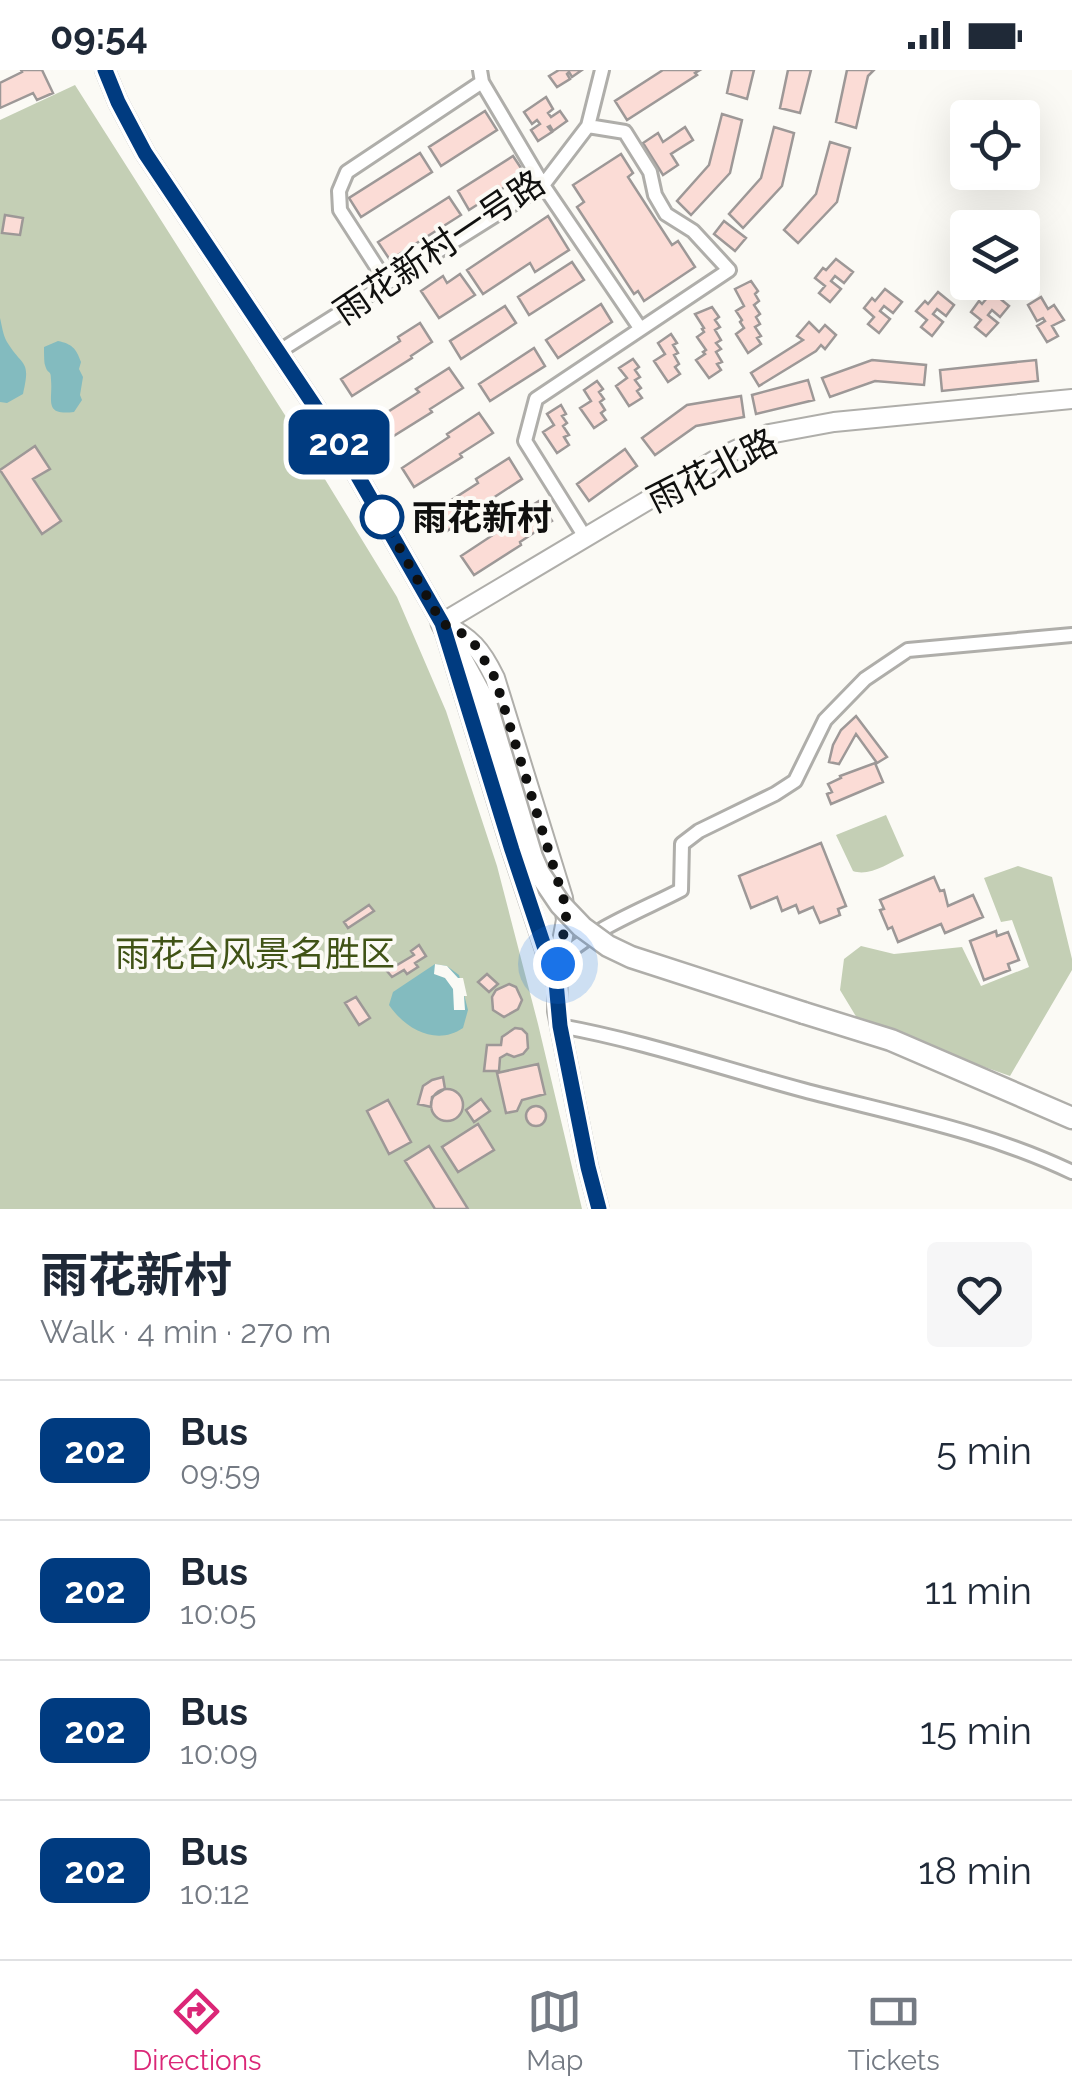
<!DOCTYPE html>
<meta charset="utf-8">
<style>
:root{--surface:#fff;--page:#f6f6f7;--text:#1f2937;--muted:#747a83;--line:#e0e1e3;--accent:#db2777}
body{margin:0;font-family:Raleway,"Noto Sans SC",sans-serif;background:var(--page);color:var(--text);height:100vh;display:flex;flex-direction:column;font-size:38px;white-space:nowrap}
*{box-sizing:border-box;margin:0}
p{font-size:32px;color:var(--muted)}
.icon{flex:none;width:55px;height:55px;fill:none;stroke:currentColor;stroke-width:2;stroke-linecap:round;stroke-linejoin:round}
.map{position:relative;height:1139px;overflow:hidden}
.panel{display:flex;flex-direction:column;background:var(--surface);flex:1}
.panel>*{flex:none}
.badge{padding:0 20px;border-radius:15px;font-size:35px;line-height:65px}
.fabs{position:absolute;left:950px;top:30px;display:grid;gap:20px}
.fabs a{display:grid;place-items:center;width:90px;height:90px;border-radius:10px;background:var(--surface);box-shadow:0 10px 40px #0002;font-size:50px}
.you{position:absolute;width:50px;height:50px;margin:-25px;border:8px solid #fff;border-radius:50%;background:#1a73e8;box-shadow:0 0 0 15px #1a73e833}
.map>.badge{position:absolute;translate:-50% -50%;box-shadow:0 0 0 5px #fff}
.round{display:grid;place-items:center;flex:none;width:105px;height:105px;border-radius:10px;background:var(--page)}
.summary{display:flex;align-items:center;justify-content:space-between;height:170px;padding:0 40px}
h1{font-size:48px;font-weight:700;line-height:75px}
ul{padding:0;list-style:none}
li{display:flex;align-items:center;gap:30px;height:140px;padding:0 40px;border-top:2px solid var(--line)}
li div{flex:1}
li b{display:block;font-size:38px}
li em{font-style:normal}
li .badge{min-width:110px;font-weight:700;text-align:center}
.status{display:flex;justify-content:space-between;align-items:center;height:70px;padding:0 50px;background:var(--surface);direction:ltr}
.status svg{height:28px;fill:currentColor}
.menu{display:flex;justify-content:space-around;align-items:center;height:140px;border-top:2px solid var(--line);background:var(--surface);font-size:28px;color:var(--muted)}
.menu a{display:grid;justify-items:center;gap:5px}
.menu .active{color:var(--accent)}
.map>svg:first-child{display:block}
.green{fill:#c4cfb5}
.water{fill:#83bbbf}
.pier{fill:#fbfaf5}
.building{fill:#fbdcd6;stroke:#9d9897;stroke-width:2.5}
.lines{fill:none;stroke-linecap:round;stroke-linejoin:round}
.street-casing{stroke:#afaeaa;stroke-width:18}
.secondary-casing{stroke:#afaeaa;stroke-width:22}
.primary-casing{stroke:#afaeaa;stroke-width:25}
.street{stroke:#fff;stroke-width:12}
.secondary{stroke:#fff;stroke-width:18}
.primary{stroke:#fff;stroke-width:20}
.primary-bridge-casing{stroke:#afaeaa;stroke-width:25;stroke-linecap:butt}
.primary-bridge{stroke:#fff;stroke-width:20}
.line-casing{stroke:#fff;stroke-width:22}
.line{stroke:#003b80;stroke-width:15}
.walk{stroke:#10100f;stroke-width:10;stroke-dasharray:0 18}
.stop-dot{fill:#fff;stroke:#003b80;stroke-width:5}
.labels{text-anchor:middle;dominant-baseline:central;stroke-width:8;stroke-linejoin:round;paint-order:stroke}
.street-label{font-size:35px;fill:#10100f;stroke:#fbfaf5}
.stop-label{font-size:35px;font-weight:bold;fill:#10100f;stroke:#fbfaf5;text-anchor:start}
.park-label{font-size:35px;fill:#405316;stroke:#fbfaf5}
</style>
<div class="status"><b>09:54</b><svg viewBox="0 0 49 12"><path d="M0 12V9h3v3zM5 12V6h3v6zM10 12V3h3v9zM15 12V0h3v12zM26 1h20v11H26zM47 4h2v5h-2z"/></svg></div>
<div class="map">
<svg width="1072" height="1139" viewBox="0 0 1072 1139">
<rect width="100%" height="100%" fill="#fbfaf5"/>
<!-- green -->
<path class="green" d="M 75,15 L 304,375 L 397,527 L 446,641 L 497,796 L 538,954 L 582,1139 L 0,1139 L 0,50 Z
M 886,745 L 904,786 C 889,793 869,807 853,801 L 836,765 Z
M 1018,796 L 1052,807 L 1072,889 L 1072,900 L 1010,1006 L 860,953 L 840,920 L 844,889 L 861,876 L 894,884 L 962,877 L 981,916 L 1029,897 L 1012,850 L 1001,852 L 984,808 Z"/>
<!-- water -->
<path class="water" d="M 0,248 C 2,256 3,265 7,272 C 23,298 31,289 23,324 L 7,333 L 0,332 Z
M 58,271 C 72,274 76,278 81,292 L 79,299 L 83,307 L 80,325 L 82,330 L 74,342 C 43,346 53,330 51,310 C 51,298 48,306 45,295 C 44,293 44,279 44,277 Z
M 435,894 L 447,896 L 459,905 L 468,940 L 463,958 C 437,976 406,960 389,935 L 393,922 Z"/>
<!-- pier -->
<path class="pier" d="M 435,894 L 447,896 L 458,908 L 463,908 L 467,926 L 464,926 L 465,940 L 454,940 L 453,919 L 445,908 L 434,904 Z"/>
<!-- building -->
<path class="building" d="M 21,0 L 42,0 L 53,23 L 37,30 L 33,23 L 0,38 L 0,13 L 22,2 Z
M 559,0 L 582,0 L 572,7 L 569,2 L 567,4 L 570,9 L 557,17 L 549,6 Z
M 663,0 L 700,0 L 695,3 L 697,5 L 627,50 L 615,31 Z
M 732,0 L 754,0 L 747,29 L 727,23 Z
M 788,0 L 811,0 L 800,43 L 780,38 Z
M 847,0 L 874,0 L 868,6 L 856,58 L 836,52 Z
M 546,27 L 553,39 L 548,43 L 551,47 L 560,41 L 567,51 L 553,61 L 550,56 L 548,57 L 552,62 L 538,71 L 531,60 L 540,54 L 537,50 L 532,54 L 524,42 Z
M 485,41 L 497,60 L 441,96 L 429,77 Z
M 722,44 L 742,50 L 730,103 L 691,145 L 677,131 L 709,95 Z
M 685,57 L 693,70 L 671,84 L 678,95 L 663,105 L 643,73 L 658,63 L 663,72 Z
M 774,57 L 794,63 L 782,116 L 743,158 L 729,144 L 761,108 Z
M 830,72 L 850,78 L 837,132 L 798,173 L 784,160 L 816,124 Z
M 420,83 L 432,102 L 361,147 L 349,128 Z
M 621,84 L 633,103 L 628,107 L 672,175 L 678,171 L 695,197 L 644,231 L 638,221 L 634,224 L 577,137 L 584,132 L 573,115 Z
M 513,86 L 525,104 L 469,140 L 458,121 Z
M 449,127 L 461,145 L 390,190 L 378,172 Z
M 5,145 L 23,148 L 20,165 L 2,163 Z
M 548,146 L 569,180 L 535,202 L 530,193 L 483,224 L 467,200 Z
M 724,151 L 746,168 L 735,181 L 714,164 Z
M 836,189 L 853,202 L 844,213 L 835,206 L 831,211 L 841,219 L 830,232 L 819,223 L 825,216 L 815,208 L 823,198 L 826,200 Z
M 572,192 L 584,210 L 529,245 L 518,227 Z
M 460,204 L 475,225 L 439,248 L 421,221 L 443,206 L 447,213 Z
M 751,211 L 758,221 L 755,224 L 759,231 L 754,235 L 760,244 L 756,247 L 760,254 L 755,257 L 761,266 L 757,268 L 761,274 L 748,283 L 736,264 L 744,258 L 740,252 L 742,250 L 736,241 L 744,236 L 735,219 Z
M 885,219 L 902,232 L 893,243 L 884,236 L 880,241 L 890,249 L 879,263 L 868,254 L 874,247 L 864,238 L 872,228 L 875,231 Z
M 938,222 L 954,235 L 946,246 L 937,239 L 933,244 L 943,252 L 932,266 L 921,257 L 927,250 L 916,241 L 925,231 L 928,234 Z
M 992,222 L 1009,236 L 1000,247 L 992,240 L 988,245 L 998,253 L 986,266 L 975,257 L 981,250 L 971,242 L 979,231 L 982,234 Z
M 1041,227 L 1048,239 L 1054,235 L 1064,250 L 1052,256 L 1058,266 L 1047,272 L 1037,256 L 1045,251 L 1043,248 L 1037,251 L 1028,235 Z
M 601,234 L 612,252 L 558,288 L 546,270 Z
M 505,236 L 516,253 L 461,289 L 450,271 Z
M 712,237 L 719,247 L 715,250 L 720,257 L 715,260 L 721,270 L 716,273 L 721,279 L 716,282 L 722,292 L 717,294 L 721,300 L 709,308 L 696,290 L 705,284 L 703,282 L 706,280 L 697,267 L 704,262 L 702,259 L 704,258 L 695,244 Z
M 809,252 L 819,262 L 825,255 L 836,265 L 825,279 L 821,275 L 816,281 L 759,316 L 751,303 L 803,270 L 797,266 Z
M 420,253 L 432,272 L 411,286 L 412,288 L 352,326 L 341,309 L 400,271 L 398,267 Z
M 671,264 L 677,273 L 673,275 L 678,283 L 674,285 L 679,294 L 675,297 L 680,304 L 668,312 L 654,291 L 665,284 L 658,273 Z
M 534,278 L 545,296 L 490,331 L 479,314 Z
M 633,289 L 639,297 L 635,300 L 640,307 L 635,310 L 641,318 L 637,321 L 642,328 L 629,336 L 616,316 L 627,308 L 619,298 Z
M 872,290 L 926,295 L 924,315 L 875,311 L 830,327 L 822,308 Z
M 1036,290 L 1038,311 L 942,321 L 940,300 Z
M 449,298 L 463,318 L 430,339 L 432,342 L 384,372 L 372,352 L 419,322 L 416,319 Z
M 808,310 L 814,330 L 756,344 L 752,325 Z
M 597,311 L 603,319 L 599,322 L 604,329 L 600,332 L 605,340 L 601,343 L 606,350 L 594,358 L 580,338 L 591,331 L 584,320 Z
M 741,326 L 744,347 L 696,356 L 655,385 L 642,368 L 687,335 Z
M 561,335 L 566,344 L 562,346 L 567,353 L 563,356 L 569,365 L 564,367 L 569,375 L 557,383 L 543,362 L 554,355 L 547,344 Z
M 479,343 L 493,363 L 460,384 L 462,387 L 414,417 L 402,398 L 449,367 L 447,364 Z
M 35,376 L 50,399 L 33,409 L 61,451 L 42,464 L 0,400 Z
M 625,379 L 637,396 L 589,431 L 577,414 Z
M 509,388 L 522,409 L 490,430 L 491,432 L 444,463 L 431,443 L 478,413 L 476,409 Z
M 539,431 L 552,451 L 520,472 L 521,475 L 474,505 L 461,486 L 508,455 L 506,452 Z
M 856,646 L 887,687 L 877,693 L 856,664 L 839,694 L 829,692 L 833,675 L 841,660 Z
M 875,693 L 883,712 L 831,734 L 827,724 L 832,722 L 828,714 L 841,708 L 840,706 Z
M 821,773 L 846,836 L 838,839 L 840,845 L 820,853 L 813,837 L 799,843 L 796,835 L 782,841 L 777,827 L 751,838 L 739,806 Z
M 934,807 L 940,821 L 944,820 L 948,836 L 973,825 L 983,847 L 945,863 L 941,854 L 898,872 L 892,857 L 888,859 L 880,840 L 884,839 L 880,830 Z
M 369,835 L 374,841 L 348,858 L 344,852 Z
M 996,861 L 997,866 L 1008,862 L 1019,890 L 1008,894 L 1010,900 L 984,910 L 970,871 Z
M 419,875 L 426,886 L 415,893 L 418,897 L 407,904 L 404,900 L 392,907 L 387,901 L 414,885 L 411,881 Z
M 487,904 L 498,914 L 489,922 L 478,912 Z
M 509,914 L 516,917 L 522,930 L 518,939 L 504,947 L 493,940 L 492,927 L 496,920 Z
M 356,927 L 370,948 L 359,955 L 345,933 Z
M 515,958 L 522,959 L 527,964 L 528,978 L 523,984 L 514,987 L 507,984 L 500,988 L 499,1001 L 484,1001 L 487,975 L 501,975 L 502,967 Z
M 538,994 L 545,1024 L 522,1030 L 517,1041 L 506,1043 L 497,1003 Z
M 443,1007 L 445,1019 L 432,1027 L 431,1037 L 418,1034 L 423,1016 L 432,1010 Z
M431 1035a16 16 0 1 1 32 0a16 16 0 1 1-32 0Z
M 481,1029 L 490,1041 L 474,1052 L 466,1040 Z
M 388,1030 L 411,1072 L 389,1084 L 367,1041 Z
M526 1046a10 10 0 1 1 20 0a10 10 0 1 1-20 0Z
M 478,1054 L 494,1080 L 458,1102 L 442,1077 Z
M 429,1076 L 468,1139 L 435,1139 L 405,1091 Z"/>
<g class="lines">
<defs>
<path id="street" d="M 480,0 L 482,12 L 543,115 L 640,258
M 387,213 L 340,140 L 339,121 L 347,102 L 482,12
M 278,282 L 543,115 L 588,56 L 602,0
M 585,467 L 525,371 L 536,329 L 729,200 L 693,161 L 666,144 L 655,125 L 650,102 L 625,62 L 588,56
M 558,893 C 586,861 643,840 681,820 L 682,774 L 699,761 L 775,724 L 795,711 L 825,650 L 865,609 L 908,580 L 1072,565
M 560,956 C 643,971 721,998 803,1020 C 894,1044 987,1061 1072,1102"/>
<path id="secondary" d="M 105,0 L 118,32 L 145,83 L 336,368 L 442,553 L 512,781 L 556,913
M 442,553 L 717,389 L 769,364 L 834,352 L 1072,329
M 442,553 C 471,568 481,579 495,608 L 563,828 L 566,850 L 558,893 L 557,941 L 588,1097 L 599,1139"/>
<path id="primary" d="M 442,553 L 487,636
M 804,943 L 891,970 L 1072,1048"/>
</defs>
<!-- street casing -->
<use href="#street" class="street-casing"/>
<!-- secondary casing -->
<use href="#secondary" class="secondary-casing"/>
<!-- primary casing -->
<use href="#primary" class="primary-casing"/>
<!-- street -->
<use href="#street" class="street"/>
<!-- secondary -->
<use href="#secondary" class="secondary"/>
<!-- primary -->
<use href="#primary" class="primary"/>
<defs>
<path id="primary-bridge" d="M 487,636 L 532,787 L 539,803 L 560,834 L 582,857 L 608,876 L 631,887 L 804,943"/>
</defs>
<!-- primary-bridge casing -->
<use href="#primary-bridge" class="primary-bridge-casing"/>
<!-- primary-bridge -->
<use href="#primary-bridge" class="primary-bridge"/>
</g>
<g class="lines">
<defs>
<path id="line" d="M 105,0 L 118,32 L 145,83 L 336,368 L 442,553 L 512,780 L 556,912 L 560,956 L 588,1097 L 599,1139"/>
</defs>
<!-- line casing -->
<use href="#line" class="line-casing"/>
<!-- line -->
<use href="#line" class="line"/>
<!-- walk -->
<path class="walk" d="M 382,447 L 442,553 L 463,564 L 476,576 L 495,608 L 566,837 L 566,850 L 558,894"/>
</g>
<!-- markers -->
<circle class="stop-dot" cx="382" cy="447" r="20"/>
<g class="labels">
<!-- street labels -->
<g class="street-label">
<text transform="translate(439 177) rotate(-34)">雨花新村一号路</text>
<text transform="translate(712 400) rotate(-27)">雨花北路</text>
</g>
<!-- stop labels -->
<g class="stop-label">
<text x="412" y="447">雨花新村</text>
</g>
<!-- park labels -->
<g class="park-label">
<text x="255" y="883">雨花台风景名胜区</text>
</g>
</g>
</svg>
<div class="fabs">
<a><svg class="icon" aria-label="locate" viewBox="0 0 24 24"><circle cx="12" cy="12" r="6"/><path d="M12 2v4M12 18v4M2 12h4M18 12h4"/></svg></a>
<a><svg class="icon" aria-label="layers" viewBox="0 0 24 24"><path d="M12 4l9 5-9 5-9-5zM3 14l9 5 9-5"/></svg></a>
</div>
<div class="you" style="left:558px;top:894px"></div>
<b class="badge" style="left:339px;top:372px;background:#003b80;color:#fff">202</b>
</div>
<section class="panel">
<div class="summary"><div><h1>雨花新村</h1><p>Walk · 4 min · 270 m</p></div><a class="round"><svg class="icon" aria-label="heart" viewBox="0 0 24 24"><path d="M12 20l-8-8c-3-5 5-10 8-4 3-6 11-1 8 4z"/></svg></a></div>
<ul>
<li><span class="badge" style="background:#003b80;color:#fff">202</span><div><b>Bus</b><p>09:59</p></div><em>5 min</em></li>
<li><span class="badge" style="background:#003b80;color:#fff">202</span><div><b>Bus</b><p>10:05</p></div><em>11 min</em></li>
<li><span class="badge" style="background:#003b80;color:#fff">202</span><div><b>Bus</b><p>10:09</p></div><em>15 min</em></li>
<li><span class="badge" style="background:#003b80;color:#fff">202</span><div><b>Bus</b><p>10:12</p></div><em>18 min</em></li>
</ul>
</section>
<nav class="menu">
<a class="active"><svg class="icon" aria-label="directions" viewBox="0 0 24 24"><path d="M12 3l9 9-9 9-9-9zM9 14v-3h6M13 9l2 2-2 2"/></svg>Directions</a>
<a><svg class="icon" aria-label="map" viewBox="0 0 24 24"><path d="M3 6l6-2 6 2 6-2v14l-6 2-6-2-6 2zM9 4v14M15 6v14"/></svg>Map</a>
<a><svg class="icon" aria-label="tickets" viewBox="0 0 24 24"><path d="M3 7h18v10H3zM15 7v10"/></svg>Tickets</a>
</nav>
